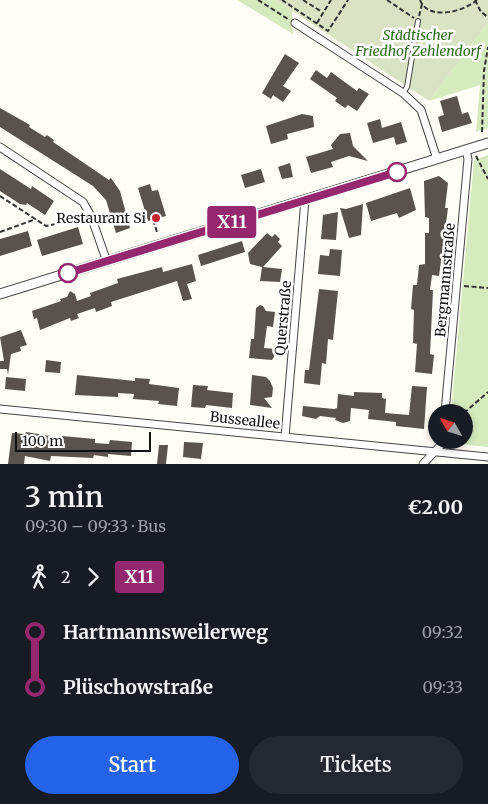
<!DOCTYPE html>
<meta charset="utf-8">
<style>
:root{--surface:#171b24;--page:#242831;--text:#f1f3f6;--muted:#9ea1a6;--accent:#2563eb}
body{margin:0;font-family:Merriweather,serif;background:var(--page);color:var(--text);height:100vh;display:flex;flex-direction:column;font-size:19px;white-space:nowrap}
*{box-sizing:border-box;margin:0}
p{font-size:16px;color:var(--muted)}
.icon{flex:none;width:28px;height:28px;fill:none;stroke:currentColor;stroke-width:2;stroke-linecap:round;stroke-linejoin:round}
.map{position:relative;height:464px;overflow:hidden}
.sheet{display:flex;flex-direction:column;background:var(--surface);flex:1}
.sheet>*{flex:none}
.badge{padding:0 10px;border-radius:4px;font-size:18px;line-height:32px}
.needle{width:32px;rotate:309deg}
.fabs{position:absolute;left:428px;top:404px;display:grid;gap:10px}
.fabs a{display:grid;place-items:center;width:45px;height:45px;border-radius:50%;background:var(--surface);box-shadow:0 2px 8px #0003;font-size:25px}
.scale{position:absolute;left:15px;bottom:12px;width:136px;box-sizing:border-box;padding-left:5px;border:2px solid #111;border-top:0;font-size:14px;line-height:18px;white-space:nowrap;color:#111;-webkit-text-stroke:4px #fff;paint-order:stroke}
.map>.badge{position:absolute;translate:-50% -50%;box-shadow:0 0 0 2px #fff}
.legs{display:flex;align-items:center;gap:8px;height:55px;padding:0 25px;font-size:16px}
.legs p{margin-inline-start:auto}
.head{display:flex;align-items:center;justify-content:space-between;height:85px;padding:0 25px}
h1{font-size:28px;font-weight:600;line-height:38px}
.primary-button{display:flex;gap:10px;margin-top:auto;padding:10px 25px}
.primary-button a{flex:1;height:58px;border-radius:30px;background:var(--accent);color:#fff;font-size:20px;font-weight:600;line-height:58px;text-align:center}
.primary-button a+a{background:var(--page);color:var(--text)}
ul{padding:0 25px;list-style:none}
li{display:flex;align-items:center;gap:18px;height:55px;font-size:19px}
li i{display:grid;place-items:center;width:8px;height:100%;margin:0 6px;background:currentColor}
li i::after{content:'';width:12px;height:12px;margin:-6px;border:4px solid;border-radius:50%;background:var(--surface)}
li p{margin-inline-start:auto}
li:first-child i{background:linear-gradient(#0000 50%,currentColor 0)}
li:last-child i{background:linear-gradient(currentColor 50%,#0000 0)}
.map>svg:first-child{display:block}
.green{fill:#d5ebbd}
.cemetery{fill:#d9e3c4}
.building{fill:#5a524d}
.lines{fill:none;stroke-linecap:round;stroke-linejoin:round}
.service-casing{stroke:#444;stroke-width:6}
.minor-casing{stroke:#444;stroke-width:9}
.tertiary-casing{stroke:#444;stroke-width:11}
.path{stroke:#333;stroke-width:2;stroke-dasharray:5 2.5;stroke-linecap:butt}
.service{stroke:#fff;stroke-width:4}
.minor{stroke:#fff;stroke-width:7}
.tertiary{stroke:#fff;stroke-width:9}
.line-1-casing{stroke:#fff;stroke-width:11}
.line-1{stroke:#95276e;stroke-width:8}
.stop-1-dot{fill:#fff;stroke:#95276e;stroke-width:2.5}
.poi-dot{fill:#c4262e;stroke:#fff;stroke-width:2}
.labels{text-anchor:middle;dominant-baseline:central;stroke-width:5;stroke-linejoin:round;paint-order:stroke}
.park-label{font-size:14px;font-style:italic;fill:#2f6b1f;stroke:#fff}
.poi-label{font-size:14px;fill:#111;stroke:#fff;text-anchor:end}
.street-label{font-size:14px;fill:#111;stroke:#fff}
</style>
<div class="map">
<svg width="488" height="464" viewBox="0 0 488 464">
<rect width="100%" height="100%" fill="#fffdf5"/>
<!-- green -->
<path class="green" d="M 237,0 L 276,0 L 292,10 L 293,34 Z
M 488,23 L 488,128 L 476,132 L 480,85 L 429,101 Z
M 488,155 L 488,447 L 448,443 L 448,440 L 464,440 L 464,412 L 451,412 L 474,160 Z"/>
<!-- cemetery -->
<path class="cemetery" d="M 276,0 L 488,0 L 488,23 L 429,101 Z"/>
<!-- building -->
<path class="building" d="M 285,54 L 299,63 L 283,86 L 291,91 L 283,102 L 273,95 L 271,99 L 262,93 Z
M 316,70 L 327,78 L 331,72 L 357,91 L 359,88 L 369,94 L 357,111 L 348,105 L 345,108 L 335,101 L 337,98 L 310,79 Z
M 457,96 L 462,114 L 468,112 L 472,123 L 442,132 L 438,117 L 444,115 L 440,101 Z
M 0,108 L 30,125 L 29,127 L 45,137 L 47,135 L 54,140 L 53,142 L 109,180 L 111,178 L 120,191 L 130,228 L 116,233 L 106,200 L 93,186 L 0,127 Z
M 302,114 L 313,116 L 314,127 L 287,134 L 288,139 L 271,144 L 266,126 Z
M 380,119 L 382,128 L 401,122 L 407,142 L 396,145 L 394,137 L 373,143 L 367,123 Z
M 350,133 L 353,146 L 368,161 L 349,156 L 331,162 L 333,167 L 311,173 L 306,157 L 333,149 L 331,145 L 340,134 Z
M 290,163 L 293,177 L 282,179 L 278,167 Z
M 0,169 L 31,189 L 32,186 L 54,201 L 45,215 L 27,203 L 26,205 L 20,204 L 0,191 Z
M 261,169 L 265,182 L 245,188 L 241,175 Z
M 439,176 L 448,183 L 445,208 L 448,208 L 439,276 L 432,275 L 430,290 L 433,290 L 430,354 L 434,355 L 432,374 L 415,372 L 417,344 L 413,343 L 414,310 L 411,309 L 413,285 L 417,285 L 419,265 L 425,264 L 425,233 L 429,233 L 429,218 L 425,217 L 424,181 Z
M 150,184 L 152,191 L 158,190 L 166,216 L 148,221 L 138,188 Z
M 410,188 L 416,210 L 399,218 L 397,213 L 371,221 L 366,203 Z
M 363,204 L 361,235 L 349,238 L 340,208 L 346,209 Z
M 338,212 L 336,240 L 321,239 L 323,215 Z
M 78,227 L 83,244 L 42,256 L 37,240 Z
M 28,231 L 32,246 L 0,256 L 0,239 Z
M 267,233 L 272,237 L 275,234 L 280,239 L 278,242 L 282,246 L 263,267 L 282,269 L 280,282 L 260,281 L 262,267 L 250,264 L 248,253 Z
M 242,241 L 245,252 L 201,266 L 198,255 Z
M 330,249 L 342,250 L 340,276 L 318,274 L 320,255 L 329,256 Z
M 192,264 L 196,281 L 187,284 L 192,299 L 183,301 L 177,281 L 111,302 L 112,306 L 96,312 L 95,308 L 77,314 L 79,318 L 71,321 L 70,318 L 40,330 L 37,318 L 34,319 L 32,311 L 61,301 L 60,299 L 67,297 L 70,291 L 75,294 L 77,301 L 91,296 L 90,293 L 118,283 L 117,279 L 162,267 L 163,272 Z
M 319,289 L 338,291 L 333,340 L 328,339 L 326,364 L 322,363 L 320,385 L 304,383 L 305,370 L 309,370 Z
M 260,305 L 263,306 L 266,311 L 275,312 L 273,327 L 267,326 L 264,348 L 276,349 L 275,355 L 272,360 L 249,358 L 251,339 L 254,339 L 256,308 Z
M 21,330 L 27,345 L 20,347 L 21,351 L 11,354 L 8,375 L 7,369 L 0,369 L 0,361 L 4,361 L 0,337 Z
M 46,360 L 61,362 L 60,373 L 45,372 Z
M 77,375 L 135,381 L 135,378 L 150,379 L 149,384 L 179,388 L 177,406 L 158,404 L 159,401 L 133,399 L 134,394 L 118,393 L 118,397 L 75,395 Z
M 252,375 L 266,377 L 270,381 L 273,388 L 272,397 L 264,398 L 272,408 L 250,405 Z
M 6,377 L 26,379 L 25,391 L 5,389 Z
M 193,385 L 208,386 L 207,390 L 233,393 L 232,408 L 206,405 L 205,408 L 191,407 Z
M 412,386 L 427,387 L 424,429 L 396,426 L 396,422 L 368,419 L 369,410 L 351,408 L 350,421 L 343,423 L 335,420 L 336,418 L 320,416 L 316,419 L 302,416 L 303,406 L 334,409 L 337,408 L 338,394 L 354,396 L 354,392 L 382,393 L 382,398 L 386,399 L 385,413 L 409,415 Z
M 26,432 L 62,438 L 62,436 L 95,439 L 95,443 L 109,444 L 110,440 L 132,442 L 131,456 L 108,454 L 108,457 L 94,455 L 93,458 L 51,456 L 50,461 L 25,456 L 24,464 L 8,464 L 12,433 L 25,434 Z
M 184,442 L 203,443 L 201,459 L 183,457 Z
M 159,445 L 168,445 L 166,464 L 157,464 Z"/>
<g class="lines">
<defs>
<path id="service" d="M 403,93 L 407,87 L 418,21"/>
<path id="minor" d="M 295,23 L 403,93 L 421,110 L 437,159
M 0,147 L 83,202 L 91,216 L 107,262
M 0,409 L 488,457
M 445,412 L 468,159 L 466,150
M 285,437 L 305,200
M 423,464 L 442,444 L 443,440"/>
<path id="tertiary" d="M 0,294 L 488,143"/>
</defs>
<!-- service casing -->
<use href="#service" class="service-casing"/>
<!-- minor casing -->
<use href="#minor" class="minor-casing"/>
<!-- tertiary casing -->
<use href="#tertiary" class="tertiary-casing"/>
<!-- path -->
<path class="path" d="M 258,0 L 288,19
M 282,0 L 328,31 L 348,0
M 303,0 L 322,12
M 387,0 L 414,18
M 420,0 C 428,21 463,12 477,0
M 475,0 L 481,12 L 488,17
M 419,16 L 422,4
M 317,23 L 331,0
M 482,132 L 484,71 L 488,47
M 476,156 L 488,179
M 0,196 L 46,226 L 83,218
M 153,220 L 157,232
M 0,232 L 36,219
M 464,286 L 488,288
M 464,413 L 488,392"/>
<!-- service -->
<use href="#service" class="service"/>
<!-- minor -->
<use href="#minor" class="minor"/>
<!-- tertiary -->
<use href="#tertiary" class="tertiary"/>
</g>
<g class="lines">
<defs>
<path id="line-1" d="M 68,273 L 397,172"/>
</defs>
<!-- line-1 casing -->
<use href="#line-1" class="line-1-casing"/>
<!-- line-1 -->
<use href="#line-1" class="line-1"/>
</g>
<!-- markers -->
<g class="stop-1-dot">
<circle cx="397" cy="172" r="9"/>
<circle cx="68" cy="273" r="9"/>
</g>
<circle class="poi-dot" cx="156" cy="218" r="5"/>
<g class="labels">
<!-- park labels -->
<g class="park-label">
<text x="418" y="35">Städtischer<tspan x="418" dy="16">Friedhof Zehlendorf</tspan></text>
</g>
<!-- poi labels -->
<g class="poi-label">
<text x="146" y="218">Restaurant Si</text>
</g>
<!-- street labels -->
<g class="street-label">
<text transform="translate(445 280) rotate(-85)">Bergmannstraße</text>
<text transform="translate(283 318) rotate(-85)">Querstraße</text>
<text transform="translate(245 420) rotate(6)">Busseallee</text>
</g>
</g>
</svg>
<div class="fabs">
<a><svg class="needle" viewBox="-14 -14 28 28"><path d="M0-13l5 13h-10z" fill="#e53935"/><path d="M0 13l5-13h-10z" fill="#9ea1a6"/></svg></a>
</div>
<div class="scale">100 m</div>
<b class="badge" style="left:232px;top:222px;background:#95276e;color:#fff">X11</b>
</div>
<section class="sheet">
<div class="head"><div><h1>3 min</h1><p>09:30 – 09:33 · Bus</p></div><b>€2.00</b></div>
<div class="legs"><svg class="icon" aria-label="walk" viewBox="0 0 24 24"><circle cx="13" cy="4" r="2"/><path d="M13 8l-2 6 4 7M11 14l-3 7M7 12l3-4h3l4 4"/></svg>2<svg class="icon" aria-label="forward" viewBox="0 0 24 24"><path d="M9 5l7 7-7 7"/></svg><b class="badge" style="background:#95276e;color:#fff">X11</b></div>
<ul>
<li><i style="color:#95276e"></i><b>Hartmannsweilerweg</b><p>09:32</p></li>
<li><i style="color:#95276e"></i><b>Plüschowstraße</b><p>09:33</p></li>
</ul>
<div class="primary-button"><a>Start</a><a>Tickets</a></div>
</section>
